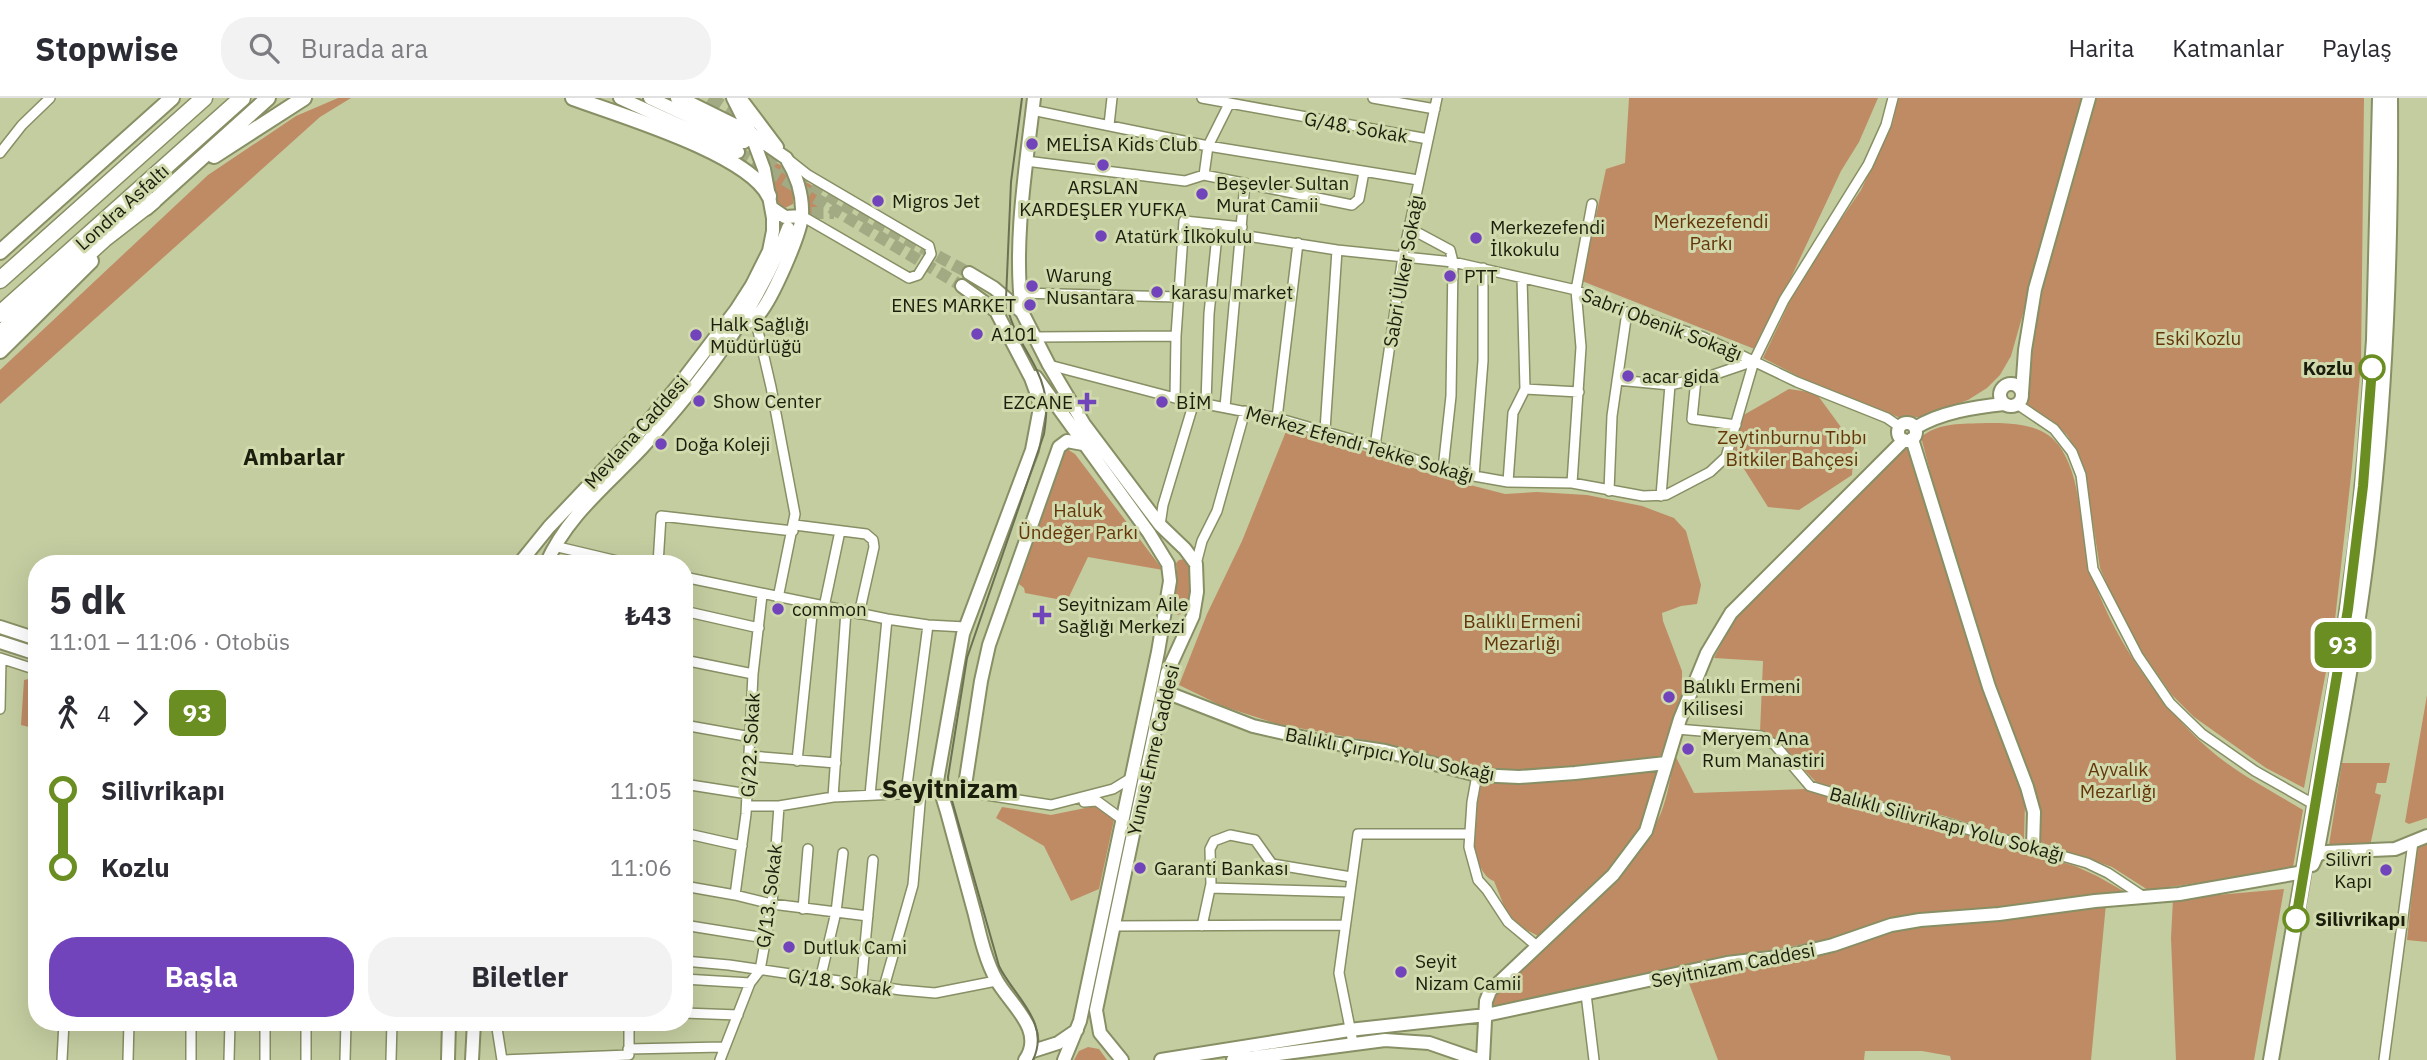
<!DOCTYPE html>
<html lang="tr">
<meta charset="utf-8">
<style>
:root{--surface:#fff;--page:#f2f2f3;--text:#2b2b33;--muted:#7c7c81;--line:#e1e1e2;--accent:#7244bc}
body{margin:0;font-family:"IBM Plex Sans",sans-serif;background:var(--page);color:var(--text);height:100vh;display:flex;flex-direction:column;font-size:26px;white-space:nowrap}
*{box-sizing:border-box;margin:0}
p{font-size:23px;color:var(--muted)}
.icon{flex:none;width:38px;height:38px;fill:none;stroke:currentColor;stroke-width:2;stroke-linecap:round;stroke-linejoin:round}
.map{position:relative;flex:1;overflow:hidden}
.details{position:absolute;left:28px;top:457px;width:665px;height:476px;display:flex;flex-direction:column;background:var(--surface);border-radius:28px;box-shadow:0 7px 28px #0002}
.details>*{flex:none}
.badge{padding:0 14px;border-radius:10px;font-size:24px;line-height:46px}
.map>.badge{position:absolute;translate:-50% -50%;box-shadow:0 0 0 4px #fff}
.legs{display:flex;align-items:center;gap:10px;height:77px;padding:0 21px;font-size:23px}
.legs p{margin-inline-start:auto}
.summary{display:flex;align-items:center;justify-content:space-between;height:119px;padding:0 21px}
h1{font-size:38px;font-weight:700;line-height:52px}
.button{display:flex;gap:14px;margin-top:auto;padding:14px 21px}
.button a{flex:1;height:80px;border-radius:28px;background:var(--accent);color:#fff;font-size:28px;font-weight:700;line-height:80px;text-align:center}
.button a+a{background:var(--page);color:var(--text)}
ul{padding:0 21px;list-style:none}
li{display:flex;align-items:center;gap:24px;height:77px;font-size:26px}
li i{display:grid;place-items:center;width:10px;height:100%;margin:0 9px;background:currentColor}
li i::after{content:'';width:18px;height:18px;margin:-9px;border:5px solid;border-radius:50%;background:var(--surface)}
li p{margin-inline-start:auto}
li:first-child i{background:linear-gradient(#0000 50%,currentColor 0)}
li:last-child i{background:linear-gradient(currentColor 50%,#0000 0)}
header{display:flex;align-items:center;gap:42px;box-sizing:border-box;height:98px;padding:0 35px;background:var(--surface);border-bottom:2px solid var(--line)}
header strong{font-size:33px}
nav{display:flex;gap:38px;margin-inline-start:auto;font-size:24px}
.search{width:490px;height:63px;background:var(--page);display:flex;align-items:center;gap:18px;box-sizing:border-box;padding:0 24px;border-radius:28px;color:var(--muted);font-size:26px}
.map>svg:first-child{display:block}
.green{fill:#bf8b65}
.lines{fill:none;stroke-linecap:round;stroke-linejoin:round}
.secondary-tunnel{stroke:#a2aa83;stroke-width:12;stroke-dasharray:12 6;stroke-linecap:butt}
.primary-tunnel{stroke:#a2aa83;stroke-width:14;stroke-dasharray:14 7;stroke-linecap:butt}
.street-casing{stroke:#878f64;stroke-width:12}
.secondary-casing{stroke:#878f64;stroke-width:16}
.primary-casing{stroke:#878f64;stroke-width:18}
.highway-casing{stroke:#878f64;stroke-width:19}
.street{stroke:#fff;stroke-width:9}
.secondary{stroke:#fff;stroke-width:12}
.primary{stroke:#fff;stroke-width:14}
.highway{stroke:#fff;stroke-width:16}
.tram{stroke:#6b7152;stroke-width:2}
.line-1-casing{stroke:#fff;stroke-width:16}
.line-1{stroke:#6b8e23;stroke-width:10}
.poi-dot{fill:#7244bc;stroke:#d1daad;stroke-width:2.5}
.stop-1-dot{fill:#fff;stroke:#6b8e23;stroke-width:3.5}
.labels{text-anchor:middle;dominant-baseline:central;stroke-width:6;stroke-linejoin:round;paint-order:stroke}
.street-label{font-size:19px;fill:#1b1e0d;stroke:#d1daad}
.poi-label{font-size:19px;fill:#1b1e0d;stroke:#d1daad;text-anchor:start}
.park-label{font-size:19px;fill:#65360a;stroke:#d1daad}
.stop-label{font-size:19px;font-weight:bold;fill:#1b1e0d;stroke:#d1daad;text-anchor:end}
.quarter-label{font-size:23px;font-weight:bold;fill:#1b1e0d;stroke:#d1daad}
.district-label{font-size:26px;font-weight:bold;fill:#1b1e0d;stroke:#d1daad}
</style>
<header>
<strong>Stopwise</strong>
<div class="search"><svg class="icon" aria-label="search" viewBox="0 0 24 24"><circle cx="10" cy="10" r="6"/><path d="M15 15l6 6"/></svg>Burada ara</div>
<nav><a>Harita</a><a>Katmanlar</a><a>Paylaş</a></nav>
</header>
<div class="map">
<svg width="2427" height="962" viewBox="0 0 2427 962">
<rect width="100%" height="100%" fill="#c4cda0"/>
<!-- green -->
<path class="green" d="M 338,0 L 351,0 L 320,19 L 0,306 L 0,272 L 208,77 L 296,18 Z
M 1629,0 L 1878,0 L 1859,44 L 1841,73 L 1757,252 L 1582,183 L 1606,71 L 1625,65 Z
M 1898,0 L 2082,0 L 2071,47 L 2011,258 L 2000,277 L 1987,290 L 1968,302 L 1920,319 L 1898,319 L 1806,282 L 1763,260 L 1791,201 L 1827,142 L 1861,92 L 1893,24 Z
M 2094,0 L 2364,0 L 2361,265 L 2352,369 L 2334,531 L 2304,690 L 2266,670 L 2194,619 L 2172,597 L 2138,548 L 2112,498 L 2100,470 L 2085,376 L 2078,355 L 2067,337 L 2051,322 L 2028,311 L 2026,249 L 2084,43 Z
M 777,65 C 791,72 795,92 793,106 L 785,110 L 777,106 C 775,94 770,80 772,68 Z
M 805,83 L 822,94 L 815,106 L 820,110 L 815,119 L 810,116 Z
M 1789,291 L 1816,295 L 1854,347 L 1852,377 L 1799,412 L 1768,409 L 1734,355 L 1740,319 Z
M 1986,325 C 2013,325 2046,325 2062,352 C 2083,387 2079,432 2090,470 C 2108,533 2160,609 2209,651 C 2236,675 2272,693 2303,712 L 2293,769 L 2289,772 L 2148,792 L 2112,769 L 2040,744 L 2040,715 L 2032,684 L 1981,546 L 1948,441 L 1921,339 C 1939,324 1963,326 1986,325 Z
M 1287,331 L 1344,346 L 1439,379 L 1505,396 L 1537,394 L 1587,397 L 1642,408 L 1674,420 L 1686,433 L 1701,487 L 1697,506 L 1681,508 L 1662,515 L 1663,523 L 1682,573 L 1682,596 L 1659,663 L 1509,674 L 1470,669 L 1381,645 L 1277,626 L 1222,608 L 1179,587 L 1207,516 L 1242,443 Z
M 1906,348 L 1918,368 L 1940,453 L 1992,615 L 2025,705 L 2024,742 L 1945,718 L 1894,707 L 1816,684 L 1779,646 L 1760,634 L 1763,563 L 1714,560 L 1736,518 Z
M 1067,351 L 1075,356 L 1163,472 L 1088,459 L 1067,503 L 1025,495 L 1024,490 L 1019,486 L 1061,354 Z
M 1184,461 C 1196,475 1190,498 1186,514 L 1178,517 L 1172,512 L 1177,479 L 1176,465 L 1179,462 Z
M 37,579 L 37,631 L 21,627 L 24,582 Z
M 2427,597 L 2427,720 L 2409,726 L 2405,724 Z
M 1675,657 L 1694,695 L 1806,691 L 1892,719 L 1944,730 L 2075,768 L 2097,778 L 2125,794 L 2009,809 L 1932,815 L 1880,823 L 1827,842 L 1703,864 L 1493,909 C 1493,894 1503,888 1514,880 C 1561,834 1636,774 1661,715 C 1668,697 1671,676 1675,657 Z
M 2342,665 L 2390,665 L 2386,685 L 2377,685 L 2375,695 L 2381,697 L 2370,748 L 2329,747 Z
M 1658,669 L 1642,732 L 1610,773 L 1538,838 L 1510,823 L 1494,783 C 1483,780 1474,758 1473,746 C 1472,726 1479,703 1481,684 L 1529,686 Z
M 1095,708 L 1114,722 L 1099,791 L 1071,803 L 1044,748 L 996,720 L 1002,709 L 1051,717 Z
M 2427,745 L 2427,844 L 2407,842 L 2417,749 Z
M 2284,791 L 2254,962 L 2176,962 L 2171,840 L 2173,801 Z
M 2106,806 L 2091,962 L 1951,962 L 1950,958 L 1922,953 L 1865,953 L 1864,962 L 1718,962 L 1687,880 L 1887,833 Z
M 1088,949 L 1099,951 L 1107,962 L 1074,962 L 1079,953 Z"/>
<g class="lines">
<!-- secondary-tunnel -->
<path class="secondary-tunnel" d="M 752,48 L 843,107 L 969,175
M 738,54 L 962,188
M 795,121 L 806,115 L 834,115"/>
<!-- primary-tunnel -->
<path class="primary-tunnel" d="M 709,0 L 748,25"/>
<defs>
<path id="street" d="M 1202,0 L 1428,41
M 1373,0 L 1435,11
M 1032,12 L 1208,48 L 1418,82
M 1109,27 L 1112,0
M 0,55 L 22,27 L 50,0
M 789,62 L 808,77 L 929,148 L 931,156 L 918,177 L 909,180 L 802,118
M 1026,63 L 1185,83 L 1204,77
M 1204,77 L 1352,107 L 1359,101 L 1364,74
M 1204,77 L 1208,48 L 1229,6
M 1409,130 L 1450,152 L 1453,164 L 1451,298 L 1443,371
M 1241,137 L 1337,152 L 1453,164 L 1576,192 L 1619,212 L 1703,239 L 1797,284 L 1887,320 L 1900,329
M 1019,195 L 1179,199
M 755,220 L 771,289 L 795,416 L 778,500
M 1036,239 L 1176,238
M 1049,267 L 1175,300 L 1277,320 L 1375,348 L 1443,371 L 1474,378 L 1508,384 L 1572,385 L 1643,398 L 1666,397 L 1710,374 L 1726,359 L 1754,263 L 1784,202 L 1868,67 L 1886,27 L 1893,0
M 1696,281 L 1692,321 L 1736,327
M 1617,282 L 1670,287 L 1710,278 L 1754,263
M 1525,291 L 1579,294
M 1175,300 L 1176,238 L 1184,123 L 1242,129
M 1206,305 L 1209,216 L 1218,127
M 2017,306 L 2054,331 L 2072,354 L 2081,377 L 2093,471 L 2138,558 L 2170,605 L 2202,636 L 2255,673 L 2315,707
M 1225,309 L 1245,85
M 1277,320 L 1298,145
M 1325,332 L 1337,152
M 1375,348 L 1403,158 L 1437,0
M 1474,378 L 1483,263 L 1483,170
M 1508,384 L 1513,315 L 1525,291 L 1522,180
M 1572,385 L 1581,249 L 1576,192 L 1592,106
M 1609,393 L 1612,318 L 1627,214
M 1661,398 L 1670,287
M 795,427 L 866,436 L 873,442 L 874,449 L 859,516
M 1160,427 L 1163,407 L 1194,304
M 554,448 L 630,466
M 658,466 L 661,418 L 793,433
M 1196,466 L 1202,443 L 1217,413 L 1245,313
M 684,479 L 887,521 L 928,527 L 965,529
M 824,509 L 840,433
M 684,513 L 759,530
M 0,560 L 37,572
M 684,562 L 753,576
M 0,611 L 1,561
M 684,627 L 751,639
M 1677,631 L 1761,638 L 1775,647 L 1810,688 L 1890,712 L 1942,724 L 2087,765 L 2108,775 L 2144,799
M 750,658 L 836,665
M 797,663 L 813,507
M 1477,677 L 1472,704 L 1469,749 L 1478,782 L 1487,792 L 1508,824 L 1538,849
M 684,686 L 748,696
M 906,695 L 928,527
M 870,697 L 887,521
M 833,699 L 846,513
M 1084,704 L 1097,703 L 1123,722
M 747,708 L 779,708 L 833,699 L 941,694 L 954,692 L 1051,707 L 1113,691 L 1131,680
M 684,735 L 742,748
M 684,788 L 735,797 L 772,806 L 868,818
M 1210,790 L 1348,794
M 735,797 L 746,716 L 753,576 L 762,497
M 803,811 L 808,751
M 684,827 L 765,840
M 1113,828 L 1344,827
M 1202,828 L 1211,786 L 1210,751 L 1214,743 L 1230,737 L 1255,742 L 1272,766 L 1351,779
M 684,863 L 729,867 L 901,892 L 935,895 L 996,883
M 862,879 L 873,762
M 684,881 L 750,885
M 820,882 L 836,814 L 843,755
M 884,889 L 913,787 L 921,694
M 1586,896 L 1594,962
M 684,915 L 738,917
M 191,924 L 191,962
M 496,924 L 502,962
M 611,924 L 629,925
M 496,926 L 528,924
M 1353,945 L 1339,875 L 1358,736 L 1470,736
M 628,951 L 723,949
M 629,954 L 629,924
M 62,962 L 64,924
M 128,962 L 129,924
M 229,962 L 230,924
M 265,962 L 265,924
M 306,962 L 306,924
M 345,962 L 346,924
M 391,962 L 392,924
M 504,962 L 629,957
M 720,962 L 750,885 L 760,872 L 772,806 L 779,708
M 2384,962 L 2413,744"/>
<path id="secondary" d="M 620,0 L 738,54
M 650,0 L 744,44
M 740,0 L 777,49
M 772,110 L 785,119 L 802,118
M 969,175 L 994,190 L 1022,214 L 1049,267 L 1084,326 L 1160,427 L 1185,451 L 1196,466 L 1197,494 L 1193,518 L 1167,575 L 1096,912 L 1100,935 L 1122,962
M 962,188 L 996,213 L 1031,280 L 1039,302 L 1039,315 L 1032,352 L 963,536 L 937,683 L 937,690 L 941,694 L 947,714 C 956,748 966,783 975,817 C 980,838 986,864 997,883 C 1010,906 1046,933 1025,962
M 1022,214 C 1013,145 1026,69 1034,0
M 740,228 C 747,225 754,222 759,216 C 772,201 801,136 802,117 C 803,97 796,76 786,60 L 751,36
M 1036,279 L 1149,435 L 1168,466 L 1170,483 L 1158,554 L 1080,923 L 1064,962
M2000 297a11 11 0 1 1 22 0a11 11 0 1 1-22 0Z
M 2022,295 L 2025,252 L 2035,191 L 2089,0
M1898 334a9 9 0 1 1 18 0a9 9 0 1 1-18 0Z
M 1915,330 C 1941,314 1975,309 2004,306
M 1912,341 L 1989,589 L 2027,689 L 2034,714 L 2033,750
M 519,466 L 549,429 L 642,331 L 685,279 L 736,212 L 752,187 L 769,153 L 773,133 L 773,120 L 764,71 L 751,36 L 733,0
M 546,466 C 567,418 606,388 641,351 C 700,286 757,213 788,130
M 0,529 L 37,541
M 0,544 L 37,556
M 1163,593 L 1253,628 L 1319,643 L 1385,653 L 1477,677 L 1519,679 L 1575,675 L 1666,665
M 964,694 L 981,583 L 989,547 L 1059,349 L 1067,343 L 1083,346
M 2316,757 L 2326,754 L 2395,751 L 2427,738
M 1030,954 L 1058,945 L 1077,932
M 448,962 L 449,924
M 472,962 L 474,924
M 1161,962 L 1349,932 L 1486,917 L 1727,865 L 1787,858 L 1833,847 L 1891,827 L 1920,822 L 1999,816 L 2095,803 L 2179,796 L 2304,774
M 1233,962 L 1385,942 L 1429,945 L 1478,962
M 1483,962 L 1486,903 L 1490,893 L 1613,777 L 1646,733 L 1680,621 L 1707,555 L 1731,515 L 1904,342"/>
<path id="primary" d="M 573,0 C 619,17 748,55 769,98
M 678,0 L 751,36
M 214,58 L 304,0
M 146,110 L 268,0
M 0,154 L 172,0
M 0,253 L 91,163
M 2312,766 L 2316,757 C 2336,648 2358,538 2370,428 C 2386,287 2391,142 2390,0
M 2271,962 L 2341,556 L 2357,443 L 2366,352 L 2374,242 L 2380,0"/>
<path id="highway" d="M 0,182 L 204,0
M 0,216 L 242,0
M 0,236 L 104,141 L 153,103"/>
</defs>
<!-- street casing -->
<use href="#street" class="street-casing"/>
<!-- secondary casing -->
<use href="#secondary" class="secondary-casing"/>
<!-- primary casing -->
<use href="#primary" class="primary-casing"/>
<!-- highway casing -->
<use href="#highway" class="highway-casing"/>
<!-- street -->
<use href="#street" class="street"/>
<!-- secondary -->
<use href="#secondary" class="secondary"/>
<!-- primary -->
<use href="#primary" class="primary"/>
<!-- highway -->
<use href="#highway" class="highway"/>
<!-- tram -->
<path class="tram" d="M 1022,0 L 1011,84 L 1006,201 C 1011,239 1036,259 1044,292 C 1048,307 1046,322 1044,336 L 967,560 L 948,679 L 949,692 L 999,868 C 1014,899 1051,924 1033,962"/>
</g>
<g class="lines">
<defs>
<path id="line-1" d="M 2296,821 L 2348,511 L 2363,388 L 2372,270"/>
</defs>
<!-- line-1 casing -->
<use href="#line-1" class="line-1-casing"/>
<!-- line-1 -->
<use href="#line-1" class="line-1"/>
</g>
<!-- markers -->
<g class="poi-dot">
<circle cx="1032" cy="46" r="7"/>
<circle cx="1103" cy="67" r="7"/>
<circle cx="1202" cy="96" r="7"/>
<circle cx="878" cy="103" r="7"/>
<circle cx="1101" cy="138" r="7"/>
<circle cx="1476" cy="140" r="7"/>
<circle cx="1450" cy="178" r="7"/>
<circle cx="1032" cy="188" r="7"/>
<circle cx="1157" cy="194" r="7"/>
<circle cx="1030" cy="207" r="7"/>
<circle cx="977" cy="236" r="7"/>
<circle cx="696" cy="237" r="7"/>
<circle cx="1628" cy="278" r="7"/>
<circle cx="699" cy="303" r="7"/>
<path d="M1083.5 293.5h7v7h7v7h-7v7h-7v-7h-7v-7h7z"/>
<circle cx="1162" cy="304" r="7"/>
<circle cx="661" cy="346" r="7"/>
<circle cx="778" cy="511" r="7"/>
<path d="M1038.5 506.5h7v7h7v7h-7v7h-7v-7h-7v-7h7z"/>
<circle cx="1669" cy="599" r="7"/>
<circle cx="1688" cy="651" r="7"/>
<circle cx="1140" cy="770" r="7"/>
<circle cx="2386" cy="772" r="7"/>
<circle cx="789" cy="849" r="7"/>
<circle cx="1401" cy="874" r="7"/>
</g>
<g class="stop-1-dot">
<circle cx="2372" cy="270" r="12"/>
<circle cx="2296" cy="821" r="12"/>
</g>
<g class="labels">
<!-- street labels -->
<g class="street-label">
<text transform="translate(1356 29) rotate(10)">G/48. Sokak</text>
<text transform="translate(122 109) rotate(-42)">Londra Asfaltı</text>
<text transform="translate(1403 173) rotate(-80)">Sabri Ülker Sokağı</text>
<text transform="translate(1662 226) rotate(21)">Sabri Obenik Sokağı</text>
<text transform="translate(636 334) rotate(-48)">Mevlana Caddesi</text>
<text transform="translate(1360 346) rotate(16)">Merkez Efendi Tekke Sokağı</text>
<text transform="translate(750 647) rotate(-87)">G/22. Sokak</text>
<text transform="translate(1153 652) rotate(-77)">Yunus Emre Caddesi</text>
<text transform="translate(1390 656) rotate(11)">Balıklı Çırpıcı Yolu Sokağı</text>
<text transform="translate(1947 726) rotate(15)">Balıklı Silivrikapı Yolu Sokağı</text>
<text transform="translate(769 798) rotate(-83)">G/13. Sokak</text>
<text transform="translate(1733 867) rotate(-11)">Seyitnizam Caddesi</text>
<text transform="translate(840 884) rotate(8)">G/18. Sokak</text>
</g>
<!-- poi labels -->
<g class="poi-label">
<text x="1046" y="46">MELİSA Kids Club</text>
<text x="1216" y="85">Beşevler Sultan<tspan x="1216" dy="22">Murat Camii</tspan></text>
<text x="1103" y="89" text-anchor="middle">ARSLAN<tspan x="1103" dy="22">KARDEŞLER YUFKA</tspan></text>
<text x="892" y="103">Migros Jet</text>
<text x="1490" y="129">Merkezefendi<tspan x="1490" dy="22">İlkokulu</tspan></text>
<text x="1115" y="138">Atatürk İlkokulu</text>
<text x="1046" y="177">Warung<tspan x="1046" dy="22">Nusantara</tspan></text>
<text x="1464" y="178">PTT</text>
<text x="1171" y="194">karasu market</text>
<text x="1016" y="207" text-anchor="end">ENES MARKET</text>
<text x="710" y="226">Halk Sağlığı<tspan x="710" dy="22">Müdürlüğü</tspan></text>
<text x="991" y="236">A101</text>
<text x="1642" y="278">acar gida</text>
<text x="713" y="303">Show Center</text>
<text x="1073" y="304" text-anchor="end">EZCANE</text>
<text x="1176" y="304">BİM</text>
<text x="675" y="346">Doğa Koleji</text>
<text x="1058" y="506">Seyitnizam Aile<tspan x="1058" dy="22">Sağlığı Merkezi</tspan></text>
<text x="792" y="511">common</text>
<text x="1683" y="588">Balıklı Ermeni<tspan x="1683" dy="22">Kilisesi</tspan></text>
<text x="1702" y="640">Meryem Ana<tspan x="1702" dy="22">Rum Manastiri</tspan></text>
<text x="2372" y="761" text-anchor="end">Silivri<tspan x="2372" dy="22">Kapı</tspan></text>
<text x="1154" y="770">Garanti Bankası</text>
<text x="803" y="849">Dutluk Cami</text>
<text x="1415" y="863">Seyit<tspan x="1415" dy="22">Nizam Camii</tspan></text>
</g>
<!-- park labels -->
<g class="park-label">
<text x="1711" y="123">Merkezefendi<tspan x="1711" dy="22">Parkı</tspan></text>
<text x="2198" y="240">Eski Kozlu</text>
<text x="1792" y="339">Zeytinburnu Tıbbı<tspan x="1792" dy="22">Bitkiler Bahçesi</tspan></text>
<text x="1078" y="412">Haluk<tspan x="1078" dy="22">Ündeğer Parkı</tspan></text>
<text x="1522" y="523">Balıklı Ermeni<tspan x="1522" dy="22">Mezarlığı</tspan></text>
<text x="2118" y="671">Ayvalık<tspan x="2118" dy="22">Mezarlığı</tspan></text>
</g>
<!-- stop labels -->
<g class="stop-label">
<text x="2353" y="270">Kozlu</text>
<text x="2315" y="821" text-anchor="start">Silivrikapı</text>
</g>
<!-- quarter labels -->
<g class="quarter-label">
<text x="294" y="358">Ambarlar</text>
</g>
<!-- district labels -->
<g class="district-label">
<text x="950" y="690">Seyitnizam</text>
</g>
</g>
</svg>
<b class="badge" style="left:2343px;top:547px;background:#6b8e23;color:#fff">93</b>
<section class="details">
<div class="summary"><div><h1>5 dk</h1><p>11:01 – 11:06 · Otobüs</p></div><b>₺43</b></div>
<div class="legs"><svg class="icon" aria-label="walk" viewBox="0 0 24 24"><circle cx="13" cy="4" r="2"/><path d="M13 8l-2 6 4 7M11 14l-3 7M7 12l3-4h3l4 4"/></svg>4<svg class="icon" aria-label="forward" viewBox="0 0 24 24"><path d="M9 5l7 7-7 7"/></svg><b class="badge" style="background:#6b8e23;color:#fff">93</b></div>
<ul>
<li><i style="color:#6b8e23"></i><b>Silivrikapı</b><p>11:05</p></li>
<li><i style="color:#6b8e23"></i><b>Kozlu</b><p>11:06</p></li>
</ul>
<div class="button"><a>Başla</a><a>Biletler</a></div>
</section>
</div>
